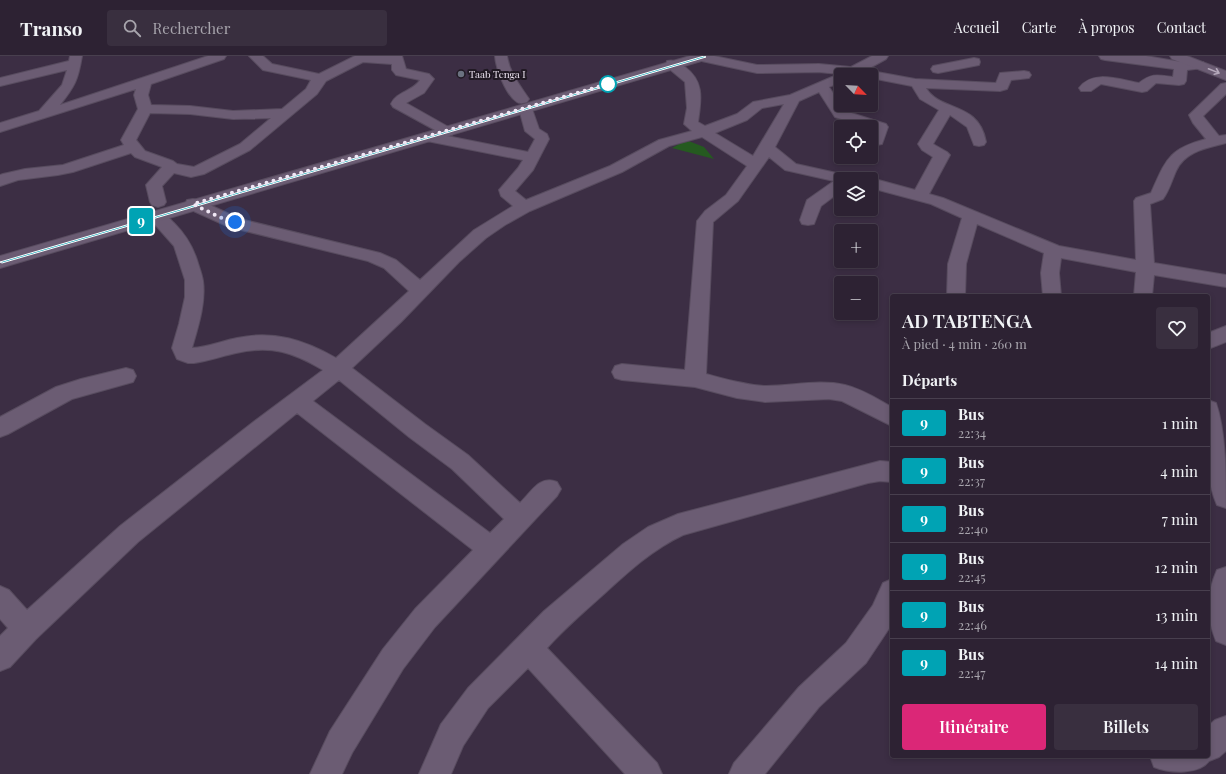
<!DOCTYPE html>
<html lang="fr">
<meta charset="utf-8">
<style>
:root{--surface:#2d2233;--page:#392f3f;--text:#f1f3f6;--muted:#a7a4ac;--line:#483f4e;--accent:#db2777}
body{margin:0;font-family:"Playfair Display",serif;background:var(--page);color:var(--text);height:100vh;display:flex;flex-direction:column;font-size:15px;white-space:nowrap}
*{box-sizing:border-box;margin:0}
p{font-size:13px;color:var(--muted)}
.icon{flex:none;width:22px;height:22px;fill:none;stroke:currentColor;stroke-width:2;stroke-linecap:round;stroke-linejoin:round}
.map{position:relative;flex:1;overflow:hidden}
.side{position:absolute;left:890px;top:238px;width:320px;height:464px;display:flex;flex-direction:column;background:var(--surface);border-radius:4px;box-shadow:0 2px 6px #0003,0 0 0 1px var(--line)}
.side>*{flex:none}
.badge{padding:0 8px;border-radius:3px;font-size:14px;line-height:26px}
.needle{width:26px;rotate:115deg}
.fabs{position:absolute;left:834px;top:12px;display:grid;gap:8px}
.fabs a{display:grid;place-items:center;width:44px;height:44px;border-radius:4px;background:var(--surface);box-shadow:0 2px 6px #0003,0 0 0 1px var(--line);font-size:20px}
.you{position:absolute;width:20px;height:20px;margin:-10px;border:3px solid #fff;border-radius:50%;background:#1a73e8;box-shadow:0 0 0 6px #1a73e833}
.map>.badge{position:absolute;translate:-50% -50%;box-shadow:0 0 0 2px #fff}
h2{padding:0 12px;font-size:15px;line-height:36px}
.round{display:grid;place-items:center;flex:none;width:42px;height:42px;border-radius:4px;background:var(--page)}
.head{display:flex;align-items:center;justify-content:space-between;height:68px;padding:0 12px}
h1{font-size:19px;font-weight:600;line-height:30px}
.button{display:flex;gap:8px;margin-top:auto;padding:8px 12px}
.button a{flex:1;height:46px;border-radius:4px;background:var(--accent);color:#fff;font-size:16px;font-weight:600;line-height:46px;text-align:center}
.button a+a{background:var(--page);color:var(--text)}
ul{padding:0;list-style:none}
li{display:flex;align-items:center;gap:12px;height:48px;padding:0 12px;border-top:1px solid var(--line)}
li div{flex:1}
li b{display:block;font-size:15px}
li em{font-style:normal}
li .badge{min-width:44px;font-weight:700;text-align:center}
header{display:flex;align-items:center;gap:24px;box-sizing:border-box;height:56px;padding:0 20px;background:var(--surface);border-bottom:1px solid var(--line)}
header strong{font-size:19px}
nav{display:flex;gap:22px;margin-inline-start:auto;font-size:14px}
.search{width:280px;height:36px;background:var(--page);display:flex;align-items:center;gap:10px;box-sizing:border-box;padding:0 14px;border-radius:4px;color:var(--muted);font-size:15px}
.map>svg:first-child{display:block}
.green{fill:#255a20}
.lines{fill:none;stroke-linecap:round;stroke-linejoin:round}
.minor-casing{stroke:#584c5f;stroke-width:2}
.tertiary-casing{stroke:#584c5f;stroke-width:2}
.secondary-casing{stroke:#584c5f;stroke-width:2}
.minor{fill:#6b5c73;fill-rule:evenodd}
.tertiary{fill:#6b5c73;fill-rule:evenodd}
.secondary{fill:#6b5c73;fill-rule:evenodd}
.oneway{stroke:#b4a8ba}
.line{fill:#00a3b4;stroke:#fff}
.walk{stroke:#f0e7f5;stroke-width:4;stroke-dasharray:0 7.2}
.worship-dot{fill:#6b7280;stroke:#201923;stroke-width:1.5}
.stop-dot{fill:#fff;stroke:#00a3b4;stroke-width:2}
.labels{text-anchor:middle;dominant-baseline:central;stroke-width:4;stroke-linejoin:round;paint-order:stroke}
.far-poi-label{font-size:10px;fill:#f0e7f5;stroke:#201923;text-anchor:start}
</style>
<header>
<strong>Transo</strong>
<div class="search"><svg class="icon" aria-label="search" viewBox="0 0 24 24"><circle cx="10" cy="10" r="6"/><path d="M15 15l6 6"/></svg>Rechercher</div>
<nav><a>Accueil</a><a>Carte</a><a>À propos</a><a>Contact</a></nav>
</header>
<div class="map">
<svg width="1226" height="718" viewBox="0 0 1226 718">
<rect width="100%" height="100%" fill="#3c2e44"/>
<!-- green -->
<path class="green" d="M 686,84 L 704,91 L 714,103 L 672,92 Z"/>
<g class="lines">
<defs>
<path id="minor" d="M 70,0 L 82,0 C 78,24 75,30 60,49 L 208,0 L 226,0 L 224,3 L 151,28 L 148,39 L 151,49 L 190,50 L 233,55 L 282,53 L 306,33 L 311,24 L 263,14 L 249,0 L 263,0 L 272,8 L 319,18 L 355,0 L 402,0 L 406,13 L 429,18 L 434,23 L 424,37 L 406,47 L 452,73 L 454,76 L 452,79 L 447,80 L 528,96 L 535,83 L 525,75 L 519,53 L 521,50 L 526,49 L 531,50 L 539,73 L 547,78 L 549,83 L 533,114 L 515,135 L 526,144 L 610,110 L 659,84 L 692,75 L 684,68 L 687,52 L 685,26 L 667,11 L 666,8 L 667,5 C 675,3 679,7 685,11 C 705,26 701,44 698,66 L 705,70 L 737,58 L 753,46 L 790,39 L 839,18 L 819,16 L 757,17 L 697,4 L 695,0 L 714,0 L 757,9 L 819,8 L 851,11 L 872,0 L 888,0 L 886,3 L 866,14 L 915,23 L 996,27 L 1000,17 L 1024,15 L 1029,16 L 1031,19 L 1029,22 L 1011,24 L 1007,33 L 1000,35 L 926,32 C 940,56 979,45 986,86 L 984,89 L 979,90 L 974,89 L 967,71 L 950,59 L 933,88 L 947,96 L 950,99 L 929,138 L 943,142 L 1059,190 L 1136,204 L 1134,145 L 1136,142 L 1151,137 C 1166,104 1168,93 1206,83 L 1193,67 L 1189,59 L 1221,28 L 1226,27 L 1226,38 L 1203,60 L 1219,80 L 1226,79 L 1226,87 C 1207,92 1185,95 1176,115 C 1172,124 1169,135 1163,143 L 1150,148 L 1154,207 L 1226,219 L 1226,231 L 1154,219 L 1152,240 L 1134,240 L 1136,216 L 1061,202 L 1059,217 L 1061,240 L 1043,240 L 1041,217 L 1044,197 L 977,168 L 966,208 L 965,240 L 947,240 L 948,208 L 962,162 L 931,148 L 871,132 L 871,123 L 868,123 L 871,122 L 915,134 L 933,101 L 922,94 L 918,88 L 939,54 L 920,43 L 912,30 L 871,22 L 871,19 L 841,19 L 841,26 L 829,31 L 845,55 L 886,68 L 888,71 L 882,88 L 877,89 L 872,88 L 871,80 L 873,73 L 871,71 L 866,71 L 835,61 L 819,36 L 799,45 L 775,91 L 796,108 L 850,120 L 852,123 L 841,123 L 841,135 L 821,150 L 814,168 L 808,169 L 802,168 L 800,164 L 807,144 L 834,125 L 785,114 L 769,101 L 738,145 L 713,166 L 706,318 C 725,323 745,329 766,330 C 792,330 819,323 845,329 C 862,333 877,343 892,351 L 892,370 L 842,345 L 829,343 L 765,346 L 737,342 L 695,331 L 622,324 L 615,322 L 612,316 L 615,310 L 622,308 L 685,314 L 697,165 L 705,155 L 726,139 L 747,110 L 702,81 L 669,90 L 622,116 L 530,155 L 505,169 L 486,182 L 459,206 L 401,266 L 352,312 L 425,368 L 468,399 L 520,447 C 532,435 540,419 557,426 L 561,433 L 557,440 L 435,571 L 403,613 L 352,697 L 342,718 L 310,718 L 330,675 L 383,593 L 415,553 L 473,494 L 297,357 L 138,486 L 36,583 L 10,611 L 0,615 L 0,580 L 8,572 L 0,563 L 0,530 L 9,534 L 27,554 L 120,470 L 252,367 L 323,314 C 293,296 271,289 236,297 C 222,300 208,305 194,307 L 188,307 L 177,303 L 172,292 L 179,268 L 185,241 L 185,224 L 174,190 L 151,164 L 149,160 L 151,156 C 162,154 167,160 174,167 C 185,178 192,189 197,204 C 199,211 202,218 203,225 C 206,247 198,271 192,292 C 208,291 222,285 237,282 C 274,274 304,284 336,302 L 409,235 L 384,212 L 368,205 L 229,171 L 187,152 L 185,148 L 187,144 L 193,143 L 199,144 L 240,163 L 380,197 L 396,204 L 420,224 L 474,174 L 513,150 L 501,140 L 499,134 L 518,112 L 523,104 L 422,84 L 420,81 L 422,78 L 427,77 L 446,80 L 393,51 L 391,48 C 396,36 413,35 420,24 L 396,19 L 392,14 L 392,8 L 363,6 L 326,25 L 317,38 L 250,94 L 204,118 L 191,121 L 174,117 L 162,130 L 166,146 L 164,149 L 158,151 L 152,149 L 150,146 L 146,129 L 162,111 L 135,101 L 131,97 L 73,116 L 58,119 L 18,124 L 0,130 L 0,119 L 3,118 L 25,113 L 63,109 L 124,89 L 121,84 L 138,53 L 134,39 L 136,33 L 0,76 L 0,67 L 39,55 L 62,29 L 67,14 L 0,30 L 0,22 L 69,5 ZM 784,48 L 753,100 L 715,77 L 747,64 L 762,52 ZM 150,57 L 190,58 L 233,63 L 271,62 L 240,88 L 194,111 L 177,108 L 173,105 L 145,95 L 136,84 ZM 339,324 L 409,381 L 452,413 L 504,463 L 490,477 L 313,345 Z
M 495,0 L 507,0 C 510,18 519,28 529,43 L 527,46 C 524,47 520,48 517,46 C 506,39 496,13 495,0 Z
M 1099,0 L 1146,0 L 1181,6 L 1203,6 L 1204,9 L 1203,12 L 1187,14 L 1186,25 L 1184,28 L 1179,29 L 1156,27 L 1147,35 L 1142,36 L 1101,28 L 1091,35 L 1081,35 L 1079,32 C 1093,13 1120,24 1139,27 C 1152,17 1157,19 1173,21 L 1174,13 L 1105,4 L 1101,3 Z
M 974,2 L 979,3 L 980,6 L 979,9 L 938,17 L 933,16 L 931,13 L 933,10 Z
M 1226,270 L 1226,286 L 1208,293 L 1208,277 Z
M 126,312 L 133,314 L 136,320 L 133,326 L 72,343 L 8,378 L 0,381 L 0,361 L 56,331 L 81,323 Z
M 1208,344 L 1216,347 C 1226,376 1226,420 1226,452 L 1217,449 C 1203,418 1208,378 1208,344 Z
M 880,405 L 892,406 L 892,426 L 880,425 L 868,427 L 683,479 C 653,493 629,515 605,537 C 585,555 565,572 547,592 L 657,707 L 662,718 L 625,718 L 528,612 L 488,652 L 463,690 L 451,718 L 419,718 L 441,668 L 468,632 L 544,555 L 623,488 L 648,471 L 678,458 Z
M 1226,511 L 1226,589 L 1216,585 C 1206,560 1206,539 1217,514 Z
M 892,523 L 892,568 L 866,607 L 819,651 L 765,718 L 729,718 L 734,707 L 799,631 L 846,587 L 873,549 L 883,527 Z
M 1226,660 L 1226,695 L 1219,701 L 1209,705 C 1200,718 1171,718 1154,711 L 1150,700 L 1208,700 L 1208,670 L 1215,664 Z"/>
<path id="tertiary" d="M 690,0 L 710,0 L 708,3 L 0,212 L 0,200 Z"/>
<path id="secondary" d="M 1170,0 L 1187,0 L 1226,15 L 1226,24 L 1172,3 Z"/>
</defs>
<!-- minor casing -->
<use href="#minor" class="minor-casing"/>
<!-- tertiary casing -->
<use href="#tertiary" class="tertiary-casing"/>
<!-- secondary casing -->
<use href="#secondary" class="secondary-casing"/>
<!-- minor -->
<use href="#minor" class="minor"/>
<!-- tertiary -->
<use href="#tertiary" class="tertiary"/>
<!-- secondary -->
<use href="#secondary" class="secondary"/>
</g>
<!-- one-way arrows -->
<defs><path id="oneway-shaft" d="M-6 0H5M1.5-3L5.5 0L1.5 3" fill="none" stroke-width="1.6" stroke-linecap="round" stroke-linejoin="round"/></defs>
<use class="oneway" href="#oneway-shaft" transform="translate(1214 15) rotate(22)"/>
<!-- line -->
<path class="line" d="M 704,0 L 706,1 L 2,207 L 0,206 Z"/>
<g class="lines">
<!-- walk -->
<path class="walk" d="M 235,166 L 219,161 L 193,148 L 608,28"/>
</g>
<!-- markers -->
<circle class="worship-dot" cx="461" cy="18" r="4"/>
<circle class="stop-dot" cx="608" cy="28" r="8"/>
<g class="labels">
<!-- far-poi labels -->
<g class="far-poi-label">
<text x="469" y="18">Taab Tenga I</text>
</g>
</g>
</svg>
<div class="fabs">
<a><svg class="needle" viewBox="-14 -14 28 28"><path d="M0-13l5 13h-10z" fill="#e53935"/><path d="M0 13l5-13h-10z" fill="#a7a4ac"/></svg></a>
<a><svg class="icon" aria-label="locate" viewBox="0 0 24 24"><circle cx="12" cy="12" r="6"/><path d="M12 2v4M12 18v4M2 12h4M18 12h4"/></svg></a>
<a><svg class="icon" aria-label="layers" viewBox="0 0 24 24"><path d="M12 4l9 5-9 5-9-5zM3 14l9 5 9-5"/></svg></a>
<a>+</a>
<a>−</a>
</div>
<div class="you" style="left:235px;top:166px"></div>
<b class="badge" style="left:141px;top:165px;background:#00a3b4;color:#fff">9</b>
<section class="side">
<div class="head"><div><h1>AD TABTENGA</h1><p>À pied · 4 min · 260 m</p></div><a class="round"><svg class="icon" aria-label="heart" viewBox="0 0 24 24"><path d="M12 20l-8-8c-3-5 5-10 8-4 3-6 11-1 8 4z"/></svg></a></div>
<h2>Départs</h2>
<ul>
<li><span class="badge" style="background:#00a3b4;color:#fff">9</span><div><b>Bus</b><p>22:34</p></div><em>1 min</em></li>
<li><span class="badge" style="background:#00a3b4;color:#fff">9</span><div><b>Bus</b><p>22:37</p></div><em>4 min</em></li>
<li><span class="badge" style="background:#00a3b4;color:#fff">9</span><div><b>Bus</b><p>22:40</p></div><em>7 min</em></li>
<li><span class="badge" style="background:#00a3b4;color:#fff">9</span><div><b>Bus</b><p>22:45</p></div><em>12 min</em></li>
<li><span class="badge" style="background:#00a3b4;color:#fff">9</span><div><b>Bus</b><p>22:46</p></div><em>13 min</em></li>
<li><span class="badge" style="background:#00a3b4;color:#fff">9</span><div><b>Bus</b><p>22:47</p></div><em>14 min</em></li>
</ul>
<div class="button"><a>Itinéraire</a><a>Billets</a></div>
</section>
</div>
